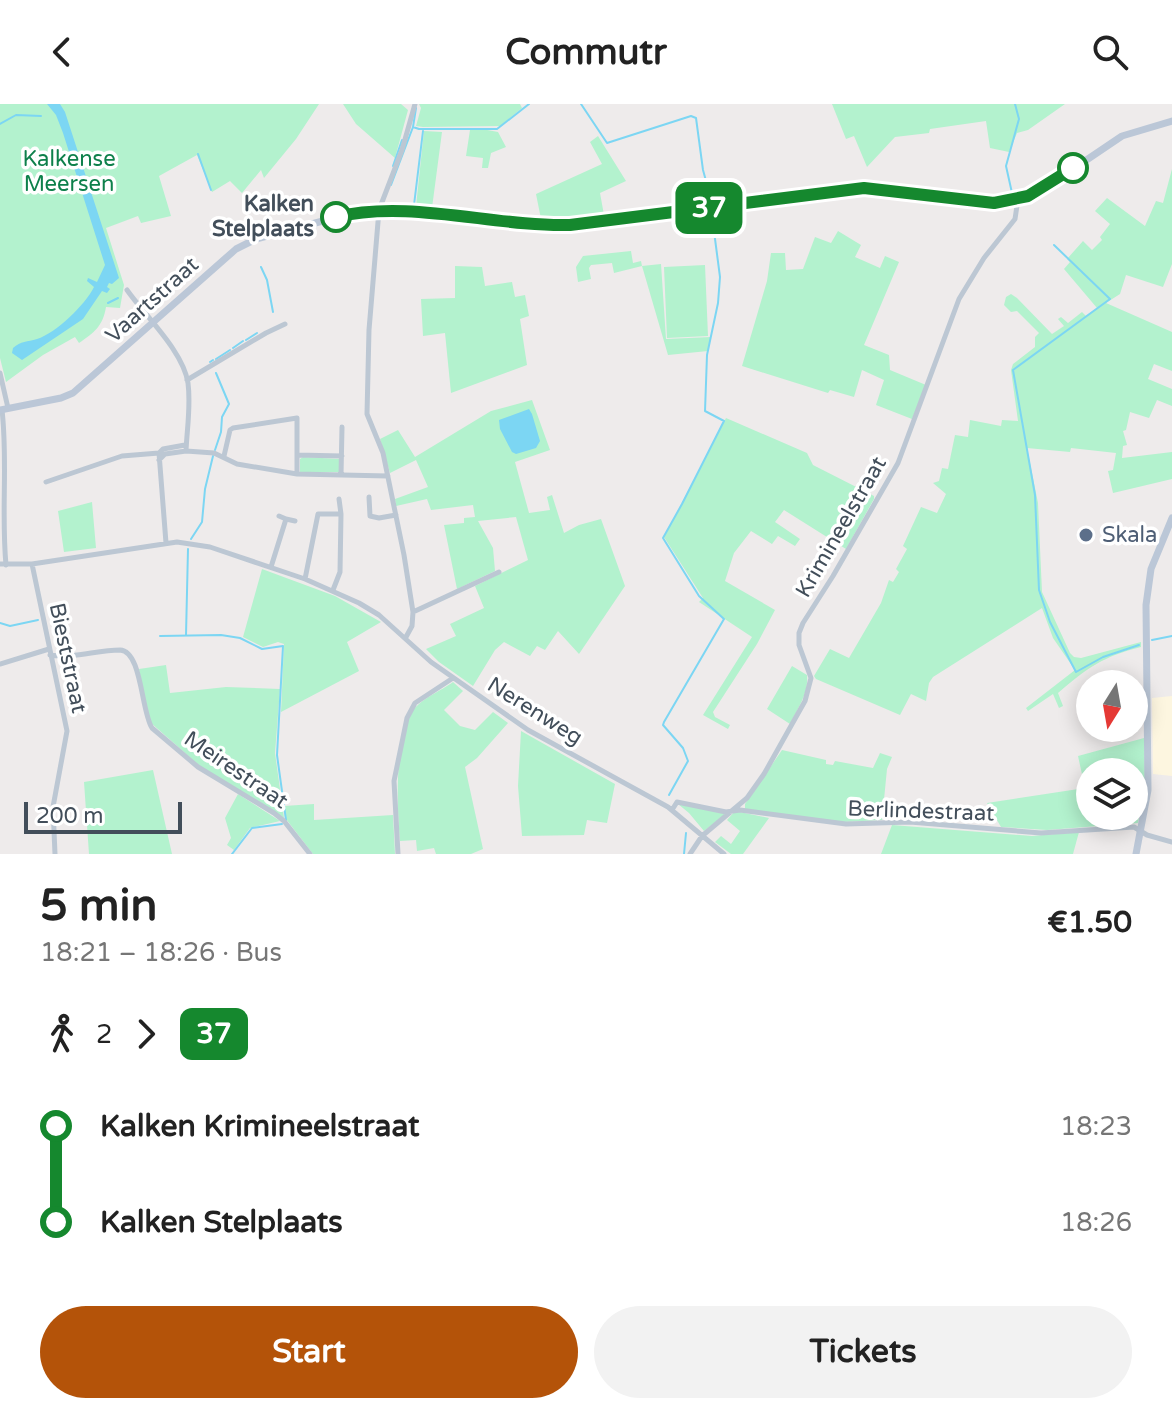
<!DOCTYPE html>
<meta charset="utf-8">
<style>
:root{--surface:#fff;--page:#f2f2f2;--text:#222;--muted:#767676;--accent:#b45309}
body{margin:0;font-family:"Varela Round",sans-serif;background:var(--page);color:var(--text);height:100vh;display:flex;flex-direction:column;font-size:30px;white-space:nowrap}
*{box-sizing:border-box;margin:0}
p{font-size:26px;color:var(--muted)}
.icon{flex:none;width:44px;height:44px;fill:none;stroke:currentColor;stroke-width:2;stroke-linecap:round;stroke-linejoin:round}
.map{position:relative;height:750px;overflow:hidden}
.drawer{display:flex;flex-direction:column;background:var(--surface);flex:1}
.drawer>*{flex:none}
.badge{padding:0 16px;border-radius:12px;font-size:28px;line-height:52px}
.needle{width:52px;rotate:191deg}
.buttons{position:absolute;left:1076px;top:566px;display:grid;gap:16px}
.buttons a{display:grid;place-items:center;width:72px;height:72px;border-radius:50%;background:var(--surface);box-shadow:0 4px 20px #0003;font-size:40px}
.scale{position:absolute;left:24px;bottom:20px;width:158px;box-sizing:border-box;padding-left:8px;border:4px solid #424e5a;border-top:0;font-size:22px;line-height:28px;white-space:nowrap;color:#424e5a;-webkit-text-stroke:6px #fff;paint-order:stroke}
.map>.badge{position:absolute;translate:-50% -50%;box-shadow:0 0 0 4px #fff}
.legs{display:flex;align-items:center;gap:12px;height:88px;padding:0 40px;font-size:26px}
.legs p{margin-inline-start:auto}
.headline{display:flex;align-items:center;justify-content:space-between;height:136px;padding:0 40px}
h1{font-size:44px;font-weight:700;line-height:60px}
.button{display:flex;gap:16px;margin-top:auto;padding:16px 40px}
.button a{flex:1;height:92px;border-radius:48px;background:var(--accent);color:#fff;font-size:32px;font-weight:700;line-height:92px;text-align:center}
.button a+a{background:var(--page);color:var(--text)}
ul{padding:0 40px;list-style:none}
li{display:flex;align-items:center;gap:28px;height:96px;font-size:30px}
li i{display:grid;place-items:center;width:12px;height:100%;margin:0 10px;background:currentColor}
li i::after{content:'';width:20px;height:20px;margin:-10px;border:6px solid;border-radius:50%;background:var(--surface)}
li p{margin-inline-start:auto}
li:first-child i{background:linear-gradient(#0000 50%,currentColor 0)}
li:last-child i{background:linear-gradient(currentColor 50%,#0000 0)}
header{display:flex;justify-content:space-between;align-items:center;height:104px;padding:0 40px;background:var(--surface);font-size:36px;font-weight:700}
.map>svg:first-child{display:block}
.commercial{fill:#fdf6e0}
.green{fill:#b3f2ce;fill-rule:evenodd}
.water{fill:#7cd6f3}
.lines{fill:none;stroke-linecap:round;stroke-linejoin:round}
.stream{stroke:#7cd6f3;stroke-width:2}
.street{stroke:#bcc7d3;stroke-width:5}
.secondary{stroke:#bbc7d7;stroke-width:7}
.line-1-casing{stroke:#fff;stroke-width:18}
.line-1{stroke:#15882e;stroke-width:12}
.stop-1-dot{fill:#fff;stroke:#15882e;stroke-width:4}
.service-dot{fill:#5c6f8a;stroke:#fff;stroke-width:3}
.labels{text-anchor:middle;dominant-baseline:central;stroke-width:7;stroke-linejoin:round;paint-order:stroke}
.park-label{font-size:22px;fill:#0e804b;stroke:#fff}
.stop-label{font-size:22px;font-weight:bold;fill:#424e5a;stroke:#fff;text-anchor:end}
.street-label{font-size:22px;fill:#424e5a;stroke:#fff}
.service-label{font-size:22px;fill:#4e5e75;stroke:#fff;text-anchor:start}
</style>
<header><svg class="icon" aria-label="back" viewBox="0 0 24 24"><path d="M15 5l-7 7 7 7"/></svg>Commutr<svg class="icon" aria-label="search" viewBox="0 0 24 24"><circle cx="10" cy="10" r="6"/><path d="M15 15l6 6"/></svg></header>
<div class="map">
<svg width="1172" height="750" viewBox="0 0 1172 750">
<rect width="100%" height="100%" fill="#eeebeb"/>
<!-- commercial -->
<path class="commercial" d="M 1172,592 L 1172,672 L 1153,670 L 1152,594 Z"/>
<!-- green -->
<path class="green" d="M 0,0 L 319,0 L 296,35 L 264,74 L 261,66 L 242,89 L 230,77 L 212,88 L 197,51 L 159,72 L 171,112 L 141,119 L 138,112 L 106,124 L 124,181 L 120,204 L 106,203 C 103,222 94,229 79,239 L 75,233 L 43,251 L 6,278 L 0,254 Z
M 343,0 L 401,0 L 408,6 L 395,54 L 356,20 Z
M 419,0 L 520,0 L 522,4 L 500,22 L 423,23 L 416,22 L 421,4 Z
M 832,0 L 1065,0 L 1028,26 L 1017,29 L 1009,48 L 990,44 L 986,17 L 930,25 L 929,29 L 895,33 L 867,63 L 854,32 L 846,35 Z
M 482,25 L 498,28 L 506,43 L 491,49 L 488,64 L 482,64 L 483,54 L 466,52 L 470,26 Z
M 424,27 L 442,28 L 432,104 L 416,102 Z
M 598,32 L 626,77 L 600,89 L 604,111 L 541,115 L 536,90 L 602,60 L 590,38 Z
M 1172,65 L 1172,160 L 1163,183 L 1126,171 L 1120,190 L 1106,199 L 1172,228 L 1172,267 L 1154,260 L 1148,275 L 1172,285 L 1172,302 L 1157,296 L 1149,314 L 1130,308 L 1126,326 L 1123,327 L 1127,341 L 1123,342 L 1122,354 L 1172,348 L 1172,375 L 1113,389 L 1108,367 L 1113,366 L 1116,349 L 1071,344 L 1070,348 L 1027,344 L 1038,399 L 1042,488 L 1070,549 L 1074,553 L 1081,554 L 1141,538 L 1141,543 C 1104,552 1087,564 1058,589 L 1063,602 L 1059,604 L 1053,590 L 1028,607 L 1026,604 L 1075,566 L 1053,534 L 1042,504 L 933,573 L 929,579 L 926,597 L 911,590 L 900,611 L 816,575 L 814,572 L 830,545 L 849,554 L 881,499 L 889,476 L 893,478 L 899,468 L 896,465 L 907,445 L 903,442 L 921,403 L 937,409 L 946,390 L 933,379 L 939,377 L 942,364 L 948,365 L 955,331 L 968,333 L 970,316 L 1001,322 L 1002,316 L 1018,317 L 1011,266 L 1013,260 L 1035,243 L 1035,233 L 1039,229 L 1017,207 L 1011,208 L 1004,201 L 1006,193 L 1011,190 L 1017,194 L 1052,230 L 1064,222 L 1058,215 L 1061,213 L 1068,219 L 1082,208 L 1086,212 L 1097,204 L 1064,165 L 1070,158 L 1067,155 L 1083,137 L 1092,146 L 1102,136 L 1100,133 L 1110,120 L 1095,107 L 1107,94 L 1145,122 L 1156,97 L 1163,99 Z
M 838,127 L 861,141 L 855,153 L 880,164 L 885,152 L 899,158 L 864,241 L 889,251 L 890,266 L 926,281 L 912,315 L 876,301 L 884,276 L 862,266 L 854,293 L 830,286 L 828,289 L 742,262 L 767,177 L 771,149 L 785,149 L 786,166 L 803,165 L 815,133 L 831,139 Z
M 631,147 L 633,159 L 641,157 L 642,162 L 661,160 L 666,235 L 711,233 L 708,247 L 668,251 L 642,162 L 614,169 L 612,159 L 591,161 L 589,164 L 591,175 L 578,178 L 576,163 L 583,152 Z
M 705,161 L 708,232 L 667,234 L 664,163 Z
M 455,162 L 482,163 L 485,182 L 512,178 L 515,193 L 525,191 L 529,212 L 520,215 L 527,261 L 451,289 L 445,229 L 423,232 L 421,195 L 455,194 Z
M 532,296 L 550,346 L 515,358 L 529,409 L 550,406 L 547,393 L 552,391 L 564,429 L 579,421 L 601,415 L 625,482 L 579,550 L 558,527 L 545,546 L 537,542 L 530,552 L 504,538 L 495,546 L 473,582 L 439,558 L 426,545 L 456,532 L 450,520 L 484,504 L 475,482 L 528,456 L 516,413 L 478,417 L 493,444 L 495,467 L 457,485 L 444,421 L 464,419 L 464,414 L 475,413 L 473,401 L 431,406 L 427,395 L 396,402 L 395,395 L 428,383 L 416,356 L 390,369 L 380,335 L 398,326 L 415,353 L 491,307 Z
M 726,314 L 807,349 L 813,361 L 874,392 L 874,395 L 846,445 L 784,406 L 775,418 L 800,435 L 795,442 L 778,432 L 772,440 L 751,427 L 734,449 L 725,477 L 775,506 L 757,540 L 713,608 L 715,613 L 730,621 L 728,625 L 703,611 L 752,533 L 699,498 L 703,494 L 664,433 Z
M 303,353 L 340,355 L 339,368 L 300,368 L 300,355 Z
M 92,398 L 96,444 L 64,448 L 58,407 Z
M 262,465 L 335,492 L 381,518 L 347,538 L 359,567 L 281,608 L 284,540 L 278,538 L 263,543 L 243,533 Z
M 166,561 L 170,589 L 226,583 L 280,585 L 275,649 L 284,714 L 201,663 L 151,619 L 146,607 L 139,565 Z
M 792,562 L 807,571 C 809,589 798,604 790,620 L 767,605 Z
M 453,578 L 463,587 L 444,606 L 460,622 L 475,626 L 493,608 L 508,619 L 477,654 L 465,663 L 483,745 L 471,750 L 436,750 L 434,744 L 417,747 L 416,736 L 400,737 C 397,702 394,639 412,608 C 420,595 441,587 453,578 Z
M 521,627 L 615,680 L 607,719 L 587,716 L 584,731 L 522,732 L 518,682 Z
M 1144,634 L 1145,676 L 1138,719 L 1047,726 L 1001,723 L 987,699 L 1085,684 L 1078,652 ZM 1090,668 L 1134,668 L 1134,712 L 1090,712 Z
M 782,646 L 826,656 L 826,660 L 833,661 L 835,657 L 873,664 L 880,649 L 892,653 L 887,665 L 882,716 L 844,718 L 745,705 L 745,700 Z
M 153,666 L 172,750 L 89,750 L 84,678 Z
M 238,690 L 280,717 L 250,724 L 234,746 L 227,741 L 231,734 L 225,714 Z
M 314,700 L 314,716 L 393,711 L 395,750 L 313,750 L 286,715 L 284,702 Z
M 678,700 L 727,709 L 704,727 L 689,709 Z
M 735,707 L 769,714 L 743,750 L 731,750 L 715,738 L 721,732 L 731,740 L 740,727 L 727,716 Z
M 892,721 L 1032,732 L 1079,728 L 1073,750 L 881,750 Z"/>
<!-- water -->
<path class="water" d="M 47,0 L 60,0 L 65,8 L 119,174 L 112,180 L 109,179 L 107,183 L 110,185 L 107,189 L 102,187 L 83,215 L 22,256 L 12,249 L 13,244 C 21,237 27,238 37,235 C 56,229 85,201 94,183 L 87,177 L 88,174 L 97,178 L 105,161 L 63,29 L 56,11 Z
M 529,305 L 532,310 L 540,337 L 536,344 L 516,350 L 512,348 L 500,325 L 499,316 Z"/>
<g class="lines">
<!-- stream -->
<path class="stream" d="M 581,0 L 607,39 L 691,12 L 696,14 L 703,66 L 711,95
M 416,4 L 413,23 L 419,25 L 497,25 L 529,0
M 0,20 L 16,11 L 41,12
M 198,50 L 211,86
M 393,62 L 402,36
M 391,81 L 413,23
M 1012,89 L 1006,62 L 1019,15 L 1015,0
M 414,101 L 423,27
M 1054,141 L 1110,195 L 1013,266 L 1035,391 L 1039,486 L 1050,518 L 1076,568 L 1103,553 L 1139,541
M 261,163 L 267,176 L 273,208
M 108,199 L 118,194
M 246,236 L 257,229
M 233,244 L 243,237
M 216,255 L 230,246
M 210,258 L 213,256
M 215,346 L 221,328 L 222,313 L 229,300 L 216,269
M 191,435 L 202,418 L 205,385 L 213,352
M 0,519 L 10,522 L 38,516
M 186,531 L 188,445
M 160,532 L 221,531 L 240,534 L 262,545 L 283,542 L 277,651 L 286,716
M 1152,536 L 1172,532
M 669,691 L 688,657 L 683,644 L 663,621 L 664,618 L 724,515 L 699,492 L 663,434 L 682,400 L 724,317 L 705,307 L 707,251 L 718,199 L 720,173 L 712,112
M 232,750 L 252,724 L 282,720
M 684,750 L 686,729"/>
<!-- street -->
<path class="street" d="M 127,186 C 146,213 183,247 188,279 C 191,302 187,324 186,347
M 0,269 L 8,304
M 187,276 L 266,229 L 285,220
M 2,306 C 8,357 1,409 6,461
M 297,351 L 342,352
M 224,352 L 230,326 L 233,324 L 297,314 L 297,370
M 159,356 L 165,350 L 186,347 L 214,349 L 237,360 L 297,370 L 388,372
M 341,371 L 342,323
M 46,378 L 122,352 L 159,349
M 369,393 L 370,412 L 379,414 L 396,411
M 339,395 L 341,410
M 286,415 L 295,417
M 166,439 L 159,349 L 163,345 L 185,341
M 0,460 L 32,460 L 177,438 L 210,443 L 305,475 L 359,499 L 379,511 L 431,558 L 528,626 L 668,703 L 724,750
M 32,460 L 67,627 L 53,703 L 55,750
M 271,463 L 286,415 L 279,412
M 305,475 L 318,410 L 341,410 L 340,468 L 333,486
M 413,508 L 499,468
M 406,533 L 412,522 L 413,508 L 404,451 L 383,349 L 367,310 L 369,226 L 379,106 L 402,46 L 415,0
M 50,551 C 74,555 96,546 120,546 C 142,547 141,607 152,624 L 198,663 L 274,709 L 284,717 L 310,750
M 0,560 L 49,545
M 672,706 L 677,698 L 726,708 L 740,706 L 846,720 L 910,718 L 1041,729 L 1134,723 L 1147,731 L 1172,738
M 398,750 L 394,677 L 407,614 L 415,599 L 453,574
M 690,750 L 702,732 L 747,694 L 764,670 L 805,597 L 811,574 L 799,541 L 799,529 L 803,519 L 833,472 L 898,359 L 959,195 L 984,154 L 1015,115 L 1018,95"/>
<!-- secondary -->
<path class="secondary" d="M 0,306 L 61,294 L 73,289 L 236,145 L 256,135 L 345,111 L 379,106 L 540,121 L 570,121 L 864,84 L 994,99 L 1018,95 L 1045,84 L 1122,32 L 1172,17
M 1136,750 L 1148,686 L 1146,501 L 1151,465 L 1172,414"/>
</g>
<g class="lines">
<defs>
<path id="line-1" d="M 336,113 C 409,95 495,123 570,121 L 864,84 L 994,99 L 1028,92 L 1073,64"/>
</defs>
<!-- line-1 casing -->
<use href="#line-1" class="line-1-casing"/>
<!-- line-1 -->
<use href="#line-1" class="line-1"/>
</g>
<!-- markers -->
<g class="stop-1-dot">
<circle cx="1073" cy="64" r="14"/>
<circle cx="336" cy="113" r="14"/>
</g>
<circle class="service-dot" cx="1086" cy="431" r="8"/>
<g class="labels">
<!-- park labels -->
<g class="park-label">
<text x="69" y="55">Kalkense<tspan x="69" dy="25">Meersen</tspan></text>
</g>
<!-- stop labels -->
<g class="stop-label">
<text x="314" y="100">Kalken<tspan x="314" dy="25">Stelplaats</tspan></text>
</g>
<!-- street labels -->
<g class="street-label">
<text transform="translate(152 196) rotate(-42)">Vaartstraat</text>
<text transform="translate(841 423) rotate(-60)">Krimineelstraat</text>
<text transform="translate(68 554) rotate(78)">Bieststraat</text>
<text transform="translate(535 607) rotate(32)">Nerenweg</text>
<text transform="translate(236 666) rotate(34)">Meirestraat</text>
<text transform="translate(921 707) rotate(2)">Berlindestraat</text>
</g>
<!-- service labels -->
<g class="service-label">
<text x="1102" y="431">Skala</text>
</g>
</g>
</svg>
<div class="buttons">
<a><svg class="needle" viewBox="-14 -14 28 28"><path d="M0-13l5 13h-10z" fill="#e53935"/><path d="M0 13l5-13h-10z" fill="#767676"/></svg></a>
<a><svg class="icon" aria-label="layers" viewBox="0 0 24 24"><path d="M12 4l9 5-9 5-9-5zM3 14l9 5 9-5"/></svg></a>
</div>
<div class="scale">200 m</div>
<b class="badge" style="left:709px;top:104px;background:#15882e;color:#fff">37</b>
</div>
<section class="drawer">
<div class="headline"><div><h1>5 min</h1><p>18:21 – 18:26 · Bus</p></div><b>€1.50</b></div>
<div class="legs"><svg class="icon" aria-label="walk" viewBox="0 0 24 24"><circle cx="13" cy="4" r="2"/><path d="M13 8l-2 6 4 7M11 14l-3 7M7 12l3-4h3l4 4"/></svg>2<svg class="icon" aria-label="forward" viewBox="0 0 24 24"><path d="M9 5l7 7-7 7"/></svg><b class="badge" style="background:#15882e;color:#fff">37</b></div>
<ul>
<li><i style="color:#15882e"></i><b>Kalken Krimineelstraat</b><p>18:23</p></li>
<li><i style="color:#15882e"></i><b>Kalken Stelplaats</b><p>18:26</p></li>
</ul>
<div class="button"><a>Start</a><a>Tickets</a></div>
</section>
